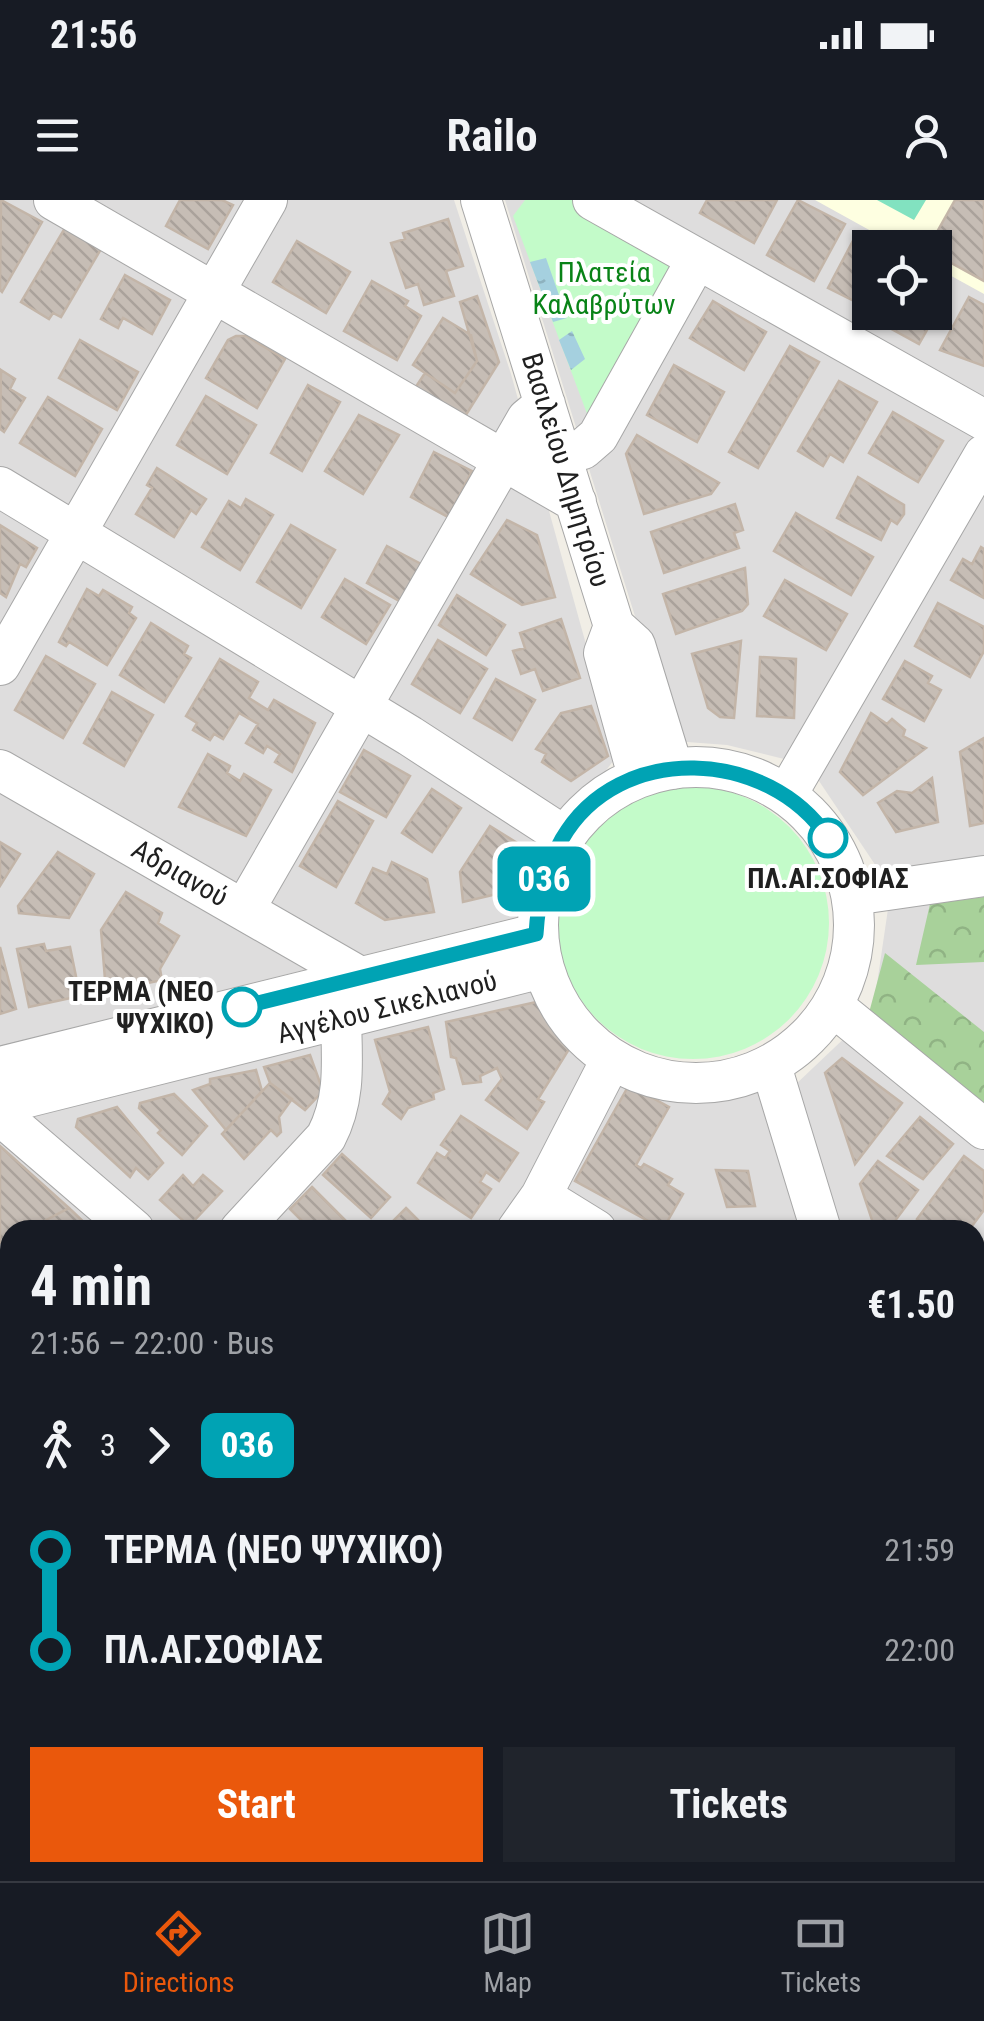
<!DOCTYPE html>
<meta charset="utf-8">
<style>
:root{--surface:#171b24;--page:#20242c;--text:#f1f3f6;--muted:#9ea1a6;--line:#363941;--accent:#ea580c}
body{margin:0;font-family:"Roboto Condensed",sans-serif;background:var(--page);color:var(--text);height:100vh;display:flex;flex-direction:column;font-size:38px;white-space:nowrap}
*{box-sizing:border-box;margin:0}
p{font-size:32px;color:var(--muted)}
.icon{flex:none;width:55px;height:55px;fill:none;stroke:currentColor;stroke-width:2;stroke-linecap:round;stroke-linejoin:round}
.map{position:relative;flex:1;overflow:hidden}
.panel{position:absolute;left:0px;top:1020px;width:985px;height:662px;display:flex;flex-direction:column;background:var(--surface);border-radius:30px 30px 0 0;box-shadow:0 2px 8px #0004}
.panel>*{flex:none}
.badge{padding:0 20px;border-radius:15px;font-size:35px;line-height:65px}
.tools{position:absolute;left:852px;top:30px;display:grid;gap:20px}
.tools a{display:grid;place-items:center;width:100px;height:100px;border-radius:0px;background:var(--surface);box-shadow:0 2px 8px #0004;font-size:50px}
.map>.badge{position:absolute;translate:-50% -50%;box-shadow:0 0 0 5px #fff}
.legs{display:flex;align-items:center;gap:15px;height:110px;padding:0 30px;font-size:32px}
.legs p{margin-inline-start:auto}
.summary{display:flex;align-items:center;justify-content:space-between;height:170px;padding:0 30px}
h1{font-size:55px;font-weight:700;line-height:75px}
.action{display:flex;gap:20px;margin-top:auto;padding:20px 30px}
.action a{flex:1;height:115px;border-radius:0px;background:var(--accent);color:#fff;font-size:40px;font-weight:700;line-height:115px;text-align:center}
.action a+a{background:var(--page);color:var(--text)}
ul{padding:0 30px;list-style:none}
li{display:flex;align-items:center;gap:35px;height:100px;font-size:38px}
li i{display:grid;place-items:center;width:15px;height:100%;margin:0 12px;background:currentColor}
li i::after{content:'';width:25px;height:25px;margin:-12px;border:8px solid;border-radius:50%;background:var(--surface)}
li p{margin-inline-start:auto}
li:first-child i{background:linear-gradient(#0000 50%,currentColor 0)}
li:last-child i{background:linear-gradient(currentColor 50%,#0000 0)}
.status{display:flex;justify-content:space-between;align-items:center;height:70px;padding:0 50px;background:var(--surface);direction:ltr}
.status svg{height:28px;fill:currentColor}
header{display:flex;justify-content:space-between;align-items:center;height:130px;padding:0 30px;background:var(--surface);font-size:45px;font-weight:700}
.tab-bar{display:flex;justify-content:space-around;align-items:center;height:140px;border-top:2px solid var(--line);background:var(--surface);font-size:28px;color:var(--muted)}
.tab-bar a{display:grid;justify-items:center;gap:5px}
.tab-bar .current{color:var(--accent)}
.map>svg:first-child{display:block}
.residential{fill:#dedddd;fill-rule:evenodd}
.education{fill:#feffe1}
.forest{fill:url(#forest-crowns)}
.park{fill:#c3fbc9}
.pitch{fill:#82e2c0}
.water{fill:url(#water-ripples)}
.building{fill:url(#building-back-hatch);stroke:#c3b5a8;stroke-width:2.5}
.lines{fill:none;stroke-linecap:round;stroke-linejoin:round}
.minor-casing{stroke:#a7a7a7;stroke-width:42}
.minor{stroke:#fff;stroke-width:40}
.line-1-casing{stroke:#fff;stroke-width:22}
.line-1{stroke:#00a3b4;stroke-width:15}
.stop-1-dot{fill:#fff;stroke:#00a3b4;stroke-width:5}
.labels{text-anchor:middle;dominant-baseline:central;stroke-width:8;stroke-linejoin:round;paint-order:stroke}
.park-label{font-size:28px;fill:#098317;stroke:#fff}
.street-label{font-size:28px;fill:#202020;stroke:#fff}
.stop-label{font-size:28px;font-weight:bold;fill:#202020;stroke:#fff}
</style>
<div class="status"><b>21:56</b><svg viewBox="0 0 49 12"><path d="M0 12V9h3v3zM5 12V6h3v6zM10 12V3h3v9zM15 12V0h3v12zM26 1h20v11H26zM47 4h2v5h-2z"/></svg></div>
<header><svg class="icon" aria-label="menu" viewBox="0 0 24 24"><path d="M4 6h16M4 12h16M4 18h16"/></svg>Railo<svg class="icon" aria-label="person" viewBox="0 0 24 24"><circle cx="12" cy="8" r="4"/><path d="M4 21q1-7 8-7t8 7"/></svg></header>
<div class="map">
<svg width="984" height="1681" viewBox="0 0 984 1681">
<defs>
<pattern id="forest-crowns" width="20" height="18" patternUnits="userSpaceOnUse" patternTransform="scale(2.5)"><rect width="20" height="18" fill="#a8d19a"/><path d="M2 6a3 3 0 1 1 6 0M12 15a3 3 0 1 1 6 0" fill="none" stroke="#90b384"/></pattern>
<pattern id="water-ripples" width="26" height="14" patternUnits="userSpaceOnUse" patternTransform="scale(2.5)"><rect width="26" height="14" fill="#a5d0df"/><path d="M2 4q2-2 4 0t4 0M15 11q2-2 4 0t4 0" fill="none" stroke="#8eb2bf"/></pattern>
<pattern id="building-back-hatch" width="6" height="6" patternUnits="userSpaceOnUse" patternTransform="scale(2.5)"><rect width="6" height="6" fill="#c6bdb5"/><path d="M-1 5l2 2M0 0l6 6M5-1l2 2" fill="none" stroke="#aaa29b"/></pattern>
</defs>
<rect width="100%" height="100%" fill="#f1eee6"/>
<!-- residential -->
<path class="residential" d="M 0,0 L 454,0 L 511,174 L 617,556 L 575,611 L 544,664 L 529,714 L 0,846 Z
M 505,0 L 984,0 L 984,225 L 788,560 L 727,545 L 674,541 ZM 870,48 L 935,48 L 935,112 L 870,112 Z
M 984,280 L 984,656 L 880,672 L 815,575 Z
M 984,696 L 984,1478 L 975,1450 L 975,1030 L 840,1030 L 794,886 L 873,811 L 888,709 Z
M 539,780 L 555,812 L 582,846 L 617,875 L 657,890 L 713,895 L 763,885 L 809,1030 L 10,1030 L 10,1672 L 975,1672 L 975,1559 L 984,1588 L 984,1681 L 0,1681 L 0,912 Z"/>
<!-- education -->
<path class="education" d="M 815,0 L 984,0 L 984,94 L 935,67 L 935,48 L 900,47 Z"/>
<!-- forest -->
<path class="forest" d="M 984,697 L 984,762 L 916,765 L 930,704 Z
M 885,753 L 984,832 L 984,919 L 866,824 Z"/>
<!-- park -->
<path class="park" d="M 525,0 L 575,0 L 687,65 L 592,227 L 513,16 Z
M557 723a136 136 0 1 1 272 0a136 136 0 1 1-272 0Z
M 0,1288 L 10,1300 L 10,1490 L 0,1499 Z
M 975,1643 L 984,1681 L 916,1681 L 907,1673 L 975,1672 Z"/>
<!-- pitch -->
<path class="pitch" d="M 877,0 L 926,0 L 914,20 Z
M 0,1311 L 10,1324 L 10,1411 L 0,1399 Z"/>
<!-- water -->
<path class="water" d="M 546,58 L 567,118 L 553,122 L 530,62 Z
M 572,131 L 585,159 L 571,170 L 559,140 Z"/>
<!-- building -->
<path class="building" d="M 1,0 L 42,22 L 2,92 L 0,90 Z
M 180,0 L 222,0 L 233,5 L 208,49 L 166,26 Z
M 707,0 L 777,0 L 754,43 L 700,13 Z
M 798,0 L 845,24 L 814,81 L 767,55 Z
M 955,0 L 984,0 L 984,81 L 935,54 L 935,48 L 928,48 Z
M 448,19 L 463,66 L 446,71 L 454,96 L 424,105 L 418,84 L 406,88 L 391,43 L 405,39 L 403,33 Z
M 65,28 L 101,49 L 61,117 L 53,113 L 49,119 L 21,102 Z
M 855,37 L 875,48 L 870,48 L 870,109 L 828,88 Z
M 297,41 L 350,72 L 326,113 L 273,82 Z
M 125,75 L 170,100 L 152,134 L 123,118 L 118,128 L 101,119 Z
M 372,81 L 408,101 L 405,106 L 421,116 L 397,160 L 344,131 Z
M 935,86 L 948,93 L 919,144 L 886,126 L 893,112 L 935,112 Z
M 477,96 L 499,162 L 464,218 L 415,188 L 425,173 L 455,193 L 477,161 L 460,102 Z
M 969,97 L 984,105 L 984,166 L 940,150 Z
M 713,101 L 766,132 L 744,170 L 690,138 Z
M 443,118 L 471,135 L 477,161 L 455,193 L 413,165 Z
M 236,136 L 246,136 L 285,159 L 257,208 L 206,178 L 228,140 Z
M 80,140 L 138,172 L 117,210 L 59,178 Z
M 790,146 L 819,162 L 758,268 L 729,252 Z
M 674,165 L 724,192 L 697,242 L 647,215 Z
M 1,170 L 15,179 L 10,189 L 25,198 L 4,232 L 0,229 Z
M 839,181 L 877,202 L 843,262 L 830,254 L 823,266 L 798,251 Z
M 308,185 L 340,202 L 302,271 L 271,253 Z
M 206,196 L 256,225 L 227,274 L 177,245 Z
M 48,197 L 102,229 L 75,276 L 20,243 Z
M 893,212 L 943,241 L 918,282 L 869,253 Z
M 359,215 L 399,235 L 363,294 L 325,271 Z
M 637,235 L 719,283 L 711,294 L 644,314 L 626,254 Z
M 434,252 L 472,271 L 448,317 L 411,297 Z
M 157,268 L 206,299 L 196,314 L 191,310 L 174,337 L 136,314 L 152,288 L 147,285 Z
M 858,277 L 904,305 L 904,314 L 897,324 L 891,320 L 881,340 L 837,318 Z
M 246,299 L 273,315 L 240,370 L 202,347 L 229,301 L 241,308 Z
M 735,304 L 743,330 L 734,333 L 739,348 L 664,373 L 651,332 Z
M 796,313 L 873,357 L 851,395 L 774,351 Z
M 507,320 L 537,335 L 555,397 L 522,405 L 471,374 Z
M 0,325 L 37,348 L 26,367 L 20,364 L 6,397 L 0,393 Z
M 291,325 L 335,350 L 301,408 L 257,382 Z
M 387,346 L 423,365 L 403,403 L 367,383 Z
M 981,347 L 984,349 L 984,398 L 951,380 L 963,359 L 972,364 Z
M 745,368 L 748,404 L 742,411 L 676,434 L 663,394 Z
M 345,379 L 390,405 L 366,444 L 322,417 Z
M 785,380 L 847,414 L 826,450 L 764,416 Z
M 87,389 L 99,396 L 103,390 L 132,407 L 129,413 L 136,418 L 107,465 L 69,442 L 66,446 L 59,442 Z
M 457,395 L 505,425 L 486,455 L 439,425 Z
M 938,403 L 984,427 L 984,451 L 970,477 L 915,446 Z
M 561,419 L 580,478 L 543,491 L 535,469 L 521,474 L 513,451 L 525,448 L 520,433 Z
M 151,423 L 188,446 L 184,454 L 191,458 L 164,502 L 120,475 Z
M 438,440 L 487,469 L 460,513 L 412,484 Z
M 741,441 L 734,518 L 720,517 L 708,508 L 692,454 Z
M 46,456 L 95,484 L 63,538 L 15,510 Z
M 760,457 L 796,459 L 794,518 L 757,516 Z
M 220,459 L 258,482 L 249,498 L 268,510 L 274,500 L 315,523 L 292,572 L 275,562 L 280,554 L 267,546 L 263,553 L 246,543 L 258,524 L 239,513 L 223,539 L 214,534 L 210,540 L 193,530 L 197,523 L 186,516 Z
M 905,461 L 932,476 L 928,483 L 941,490 L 924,521 L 883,499 Z
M 496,479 L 535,500 L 512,540 L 474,518 Z
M 112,492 L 153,515 L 124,566 L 84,543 Z
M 591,506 L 608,556 L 571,581 L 542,562 L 546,554 L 536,549 L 561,513 Z
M 871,513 L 887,524 L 892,519 L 905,530 L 903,536 L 926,548 L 863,595 L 840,572 Z
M 984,538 L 984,623 L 970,626 L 960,552 Z
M 364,550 L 410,576 L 386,617 L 340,592 Z
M 208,554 L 230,566 L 227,573 L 240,581 L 244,574 L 271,590 L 246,636 L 179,607 Z
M 932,578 L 938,622 L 896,632 L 878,603 L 897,591 L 912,593 Z
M 432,589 L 461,608 L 432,652 L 402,633 Z
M 338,601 L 373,621 L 336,687 L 300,666 Z
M 490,626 L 527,649 L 521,670 L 522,688 L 463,702 L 460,672 Z
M 0,642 L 20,654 L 0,686 Z
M 58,652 L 94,674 L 69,718 L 19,713 L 18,706 Z
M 392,662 L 427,679 L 434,712 L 385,720 L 356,703 L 373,668 L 387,674 Z
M 126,692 L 162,713 L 158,723 L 179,736 L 160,769 L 162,780 L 106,792 L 101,730 Z
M 44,744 L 46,751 L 70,747 L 80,796 L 29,807 L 17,749 Z
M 0,747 L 16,809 L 0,814 Z
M 541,801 L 555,828 L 571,846 L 538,899 L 544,902 L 527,929 L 486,900 L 502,879 L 497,868 L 480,876 L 481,882 L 463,884 L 456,858 L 451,857 L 446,822 Z
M 428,827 L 444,889 L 433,893 L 434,899 L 408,908 L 401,919 L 383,904 L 390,892 L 375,840 Z
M 310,855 L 323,891 L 305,910 L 270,883 L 264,867 Z
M 842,858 L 902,903 L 855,964 L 825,873 Z
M 256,870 L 262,891 L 226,930 L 193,890 L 210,884 L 210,879 Z
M 270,883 L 292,899 L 279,917 L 281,932 L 277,936 L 271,930 L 244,959 L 222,934 Z
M 629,885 L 669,907 L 636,965 L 641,968 L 644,964 L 672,979 L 668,985 L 683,994 L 663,1029 L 575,981 Z
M 174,894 L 207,926 L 182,955 L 158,933 L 161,930 L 139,908 L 140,903 Z
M 117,907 L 163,963 L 148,979 L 136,968 L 130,977 L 76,927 L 78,919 Z
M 461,916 L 518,953 L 499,981 L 486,972 L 480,982 L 491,989 L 471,1018 L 418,983 L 437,953 L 445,958 L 450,951 L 441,945 Z
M 920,917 L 953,944 L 923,979 L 887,956 Z
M 0,946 L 69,1008 L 27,1030 L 10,1030 L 10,1038 L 0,1043 Z
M 342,954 L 390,997 L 371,1018 L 323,975 Z
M 964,956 L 984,971 L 984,1010 L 969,1030 L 931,1030 L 917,1019 Z
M 878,961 L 918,990 L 892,1025 L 875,1029 L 860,984 Z
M 716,970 L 748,971 L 755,1006 L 727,1007 Z
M 183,975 L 193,986 L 203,975 L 222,991 L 189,1026 L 160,1000 Z
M 312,987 L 355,1030 L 311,1030 L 290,1009 Z
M 69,1008 L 92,1030 L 29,1029 Z
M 406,1008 L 428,1030 L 385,1029 Z
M 984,1042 L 984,1078 L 975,1071 L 975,1053 Z
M 0,1105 L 10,1115 L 10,1191 L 0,1179 Z
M 975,1165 L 984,1173 L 984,1203 L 975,1213 Z
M 984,1322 L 984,1359 L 975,1333 Z
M 4,1564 L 10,1572 L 10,1603 L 0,1610 L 0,1567 Z
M 10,1603 L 10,1672 L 19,1672 L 0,1681 L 0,1610 Z
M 19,1672 L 67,1672 L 73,1681 L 7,1681 Z
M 177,1672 L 183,1681 L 100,1681 L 112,1672 Z
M 304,1672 L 318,1672 L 324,1681 L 291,1681 Z
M 318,1672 L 375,1672 L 380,1681 L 324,1681 Z
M 375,1672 L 432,1672 L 437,1680 L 380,1681 Z
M 508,1672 L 553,1672 L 559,1681 L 514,1681 Z
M 680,1672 L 725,1672 L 731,1681 L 667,1681 Z
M 725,1672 L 766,1672 L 753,1681 L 731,1681 Z
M 778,1672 L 840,1672 L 831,1681 L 786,1681 Z"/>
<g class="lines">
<defs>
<path id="minor" d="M 54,0 L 576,302
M 481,0 L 614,426 L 635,445 L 673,569
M 593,0 L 984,220
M 536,262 L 583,249 L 598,236 L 697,59
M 0,287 L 410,536 L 564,636
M 614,426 L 604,453 L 638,576
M 0,465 L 267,0
M538 725a158 158 0 1 1 316 0a158 158 0 1 1-316 0Z
M 0,570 L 360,777
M 787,594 L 984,255
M 853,695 L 984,676
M 244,710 L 527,219 L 545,204
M 833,806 L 984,929
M 771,866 L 821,1030
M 0,867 L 536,734
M 0,904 L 542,768
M 0,915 L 134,1030
M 541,996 L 596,1030
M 240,1030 L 326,937 C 346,899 342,861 341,819
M 517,1030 L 541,996 L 611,860
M 0,1249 L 10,1261
M 975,1282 L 984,1273
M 975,1513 L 984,1544 L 975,1554
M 0,1526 L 10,1518
M 210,1672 L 216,1681
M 466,1672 L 472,1681
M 884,1672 L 894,1681
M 251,1681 L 263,1672
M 629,1681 L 642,1672"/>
</defs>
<!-- minor casing -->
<use href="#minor" class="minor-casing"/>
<!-- minor -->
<use href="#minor" class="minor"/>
</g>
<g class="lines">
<defs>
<path id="line-1" d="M 242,807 L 536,734 C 538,700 545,669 562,639 C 619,540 769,549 828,638"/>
</defs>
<!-- line-1 casing -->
<use href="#line-1" class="line-1-casing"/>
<!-- line-1 -->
<use href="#line-1" class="line-1"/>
</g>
<!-- markers -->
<g class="stop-1-dot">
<circle cx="828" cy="638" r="18"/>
<circle cx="242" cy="807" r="18"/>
</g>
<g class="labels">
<!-- park labels -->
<g class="park-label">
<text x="604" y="72">Πλατεία<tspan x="604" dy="32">Καλαβρύτων</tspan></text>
</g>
<!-- street labels -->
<g class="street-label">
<text transform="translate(566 270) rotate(73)">Βασιλείου Δημητρίου</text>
<text transform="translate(180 673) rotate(30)">Αδριανού</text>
<text transform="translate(387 807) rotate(-14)">Αγγέλου Σικελιανού</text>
</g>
<!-- stop labels -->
<g class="stop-label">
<text x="828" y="678">ΠΛ.ΑΓ.ΣΟΦΙΑΣ</text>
<text x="214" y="791" text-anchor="end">ΤΕΡΜΑ (ΝΕΟ<tspan x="214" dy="32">ΨΥΧΙΚΟ)</tspan></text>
</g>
</g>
</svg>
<div class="tools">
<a><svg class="icon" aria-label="locate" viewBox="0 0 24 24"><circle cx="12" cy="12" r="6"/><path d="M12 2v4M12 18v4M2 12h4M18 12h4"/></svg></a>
</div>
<b class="badge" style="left:544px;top:679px;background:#00a3b4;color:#fff">036</b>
<section class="panel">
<div class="summary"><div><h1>4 min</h1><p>21:56 – 22:00 · Bus</p></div><b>€1.50</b></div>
<div class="legs"><svg class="icon" aria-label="walk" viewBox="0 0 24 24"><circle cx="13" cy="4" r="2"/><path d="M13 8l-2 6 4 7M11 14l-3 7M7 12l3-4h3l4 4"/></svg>3<svg class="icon" aria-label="forward" viewBox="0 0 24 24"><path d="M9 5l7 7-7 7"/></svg><b class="badge" style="background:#00a3b4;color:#fff">036</b></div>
<ul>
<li><i style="color:#00a3b4"></i><b>ΤΕΡΜΑ (ΝΕΟ ΨΥΧΙΚΟ)</b><p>21:59</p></li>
<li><i style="color:#00a3b4"></i><b>ΠΛ.ΑΓ.ΣΟΦΙΑΣ</b><p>22:00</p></li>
</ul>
<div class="action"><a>Start</a><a>Tickets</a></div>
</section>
</div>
<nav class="tab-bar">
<a class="current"><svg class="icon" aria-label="directions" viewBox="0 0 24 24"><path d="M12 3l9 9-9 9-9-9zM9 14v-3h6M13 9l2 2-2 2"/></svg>Directions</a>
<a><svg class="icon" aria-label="map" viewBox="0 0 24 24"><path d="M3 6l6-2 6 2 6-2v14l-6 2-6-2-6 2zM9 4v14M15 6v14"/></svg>Map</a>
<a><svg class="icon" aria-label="tickets" viewBox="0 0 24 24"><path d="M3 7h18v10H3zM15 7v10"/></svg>Tickets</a>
</nav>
